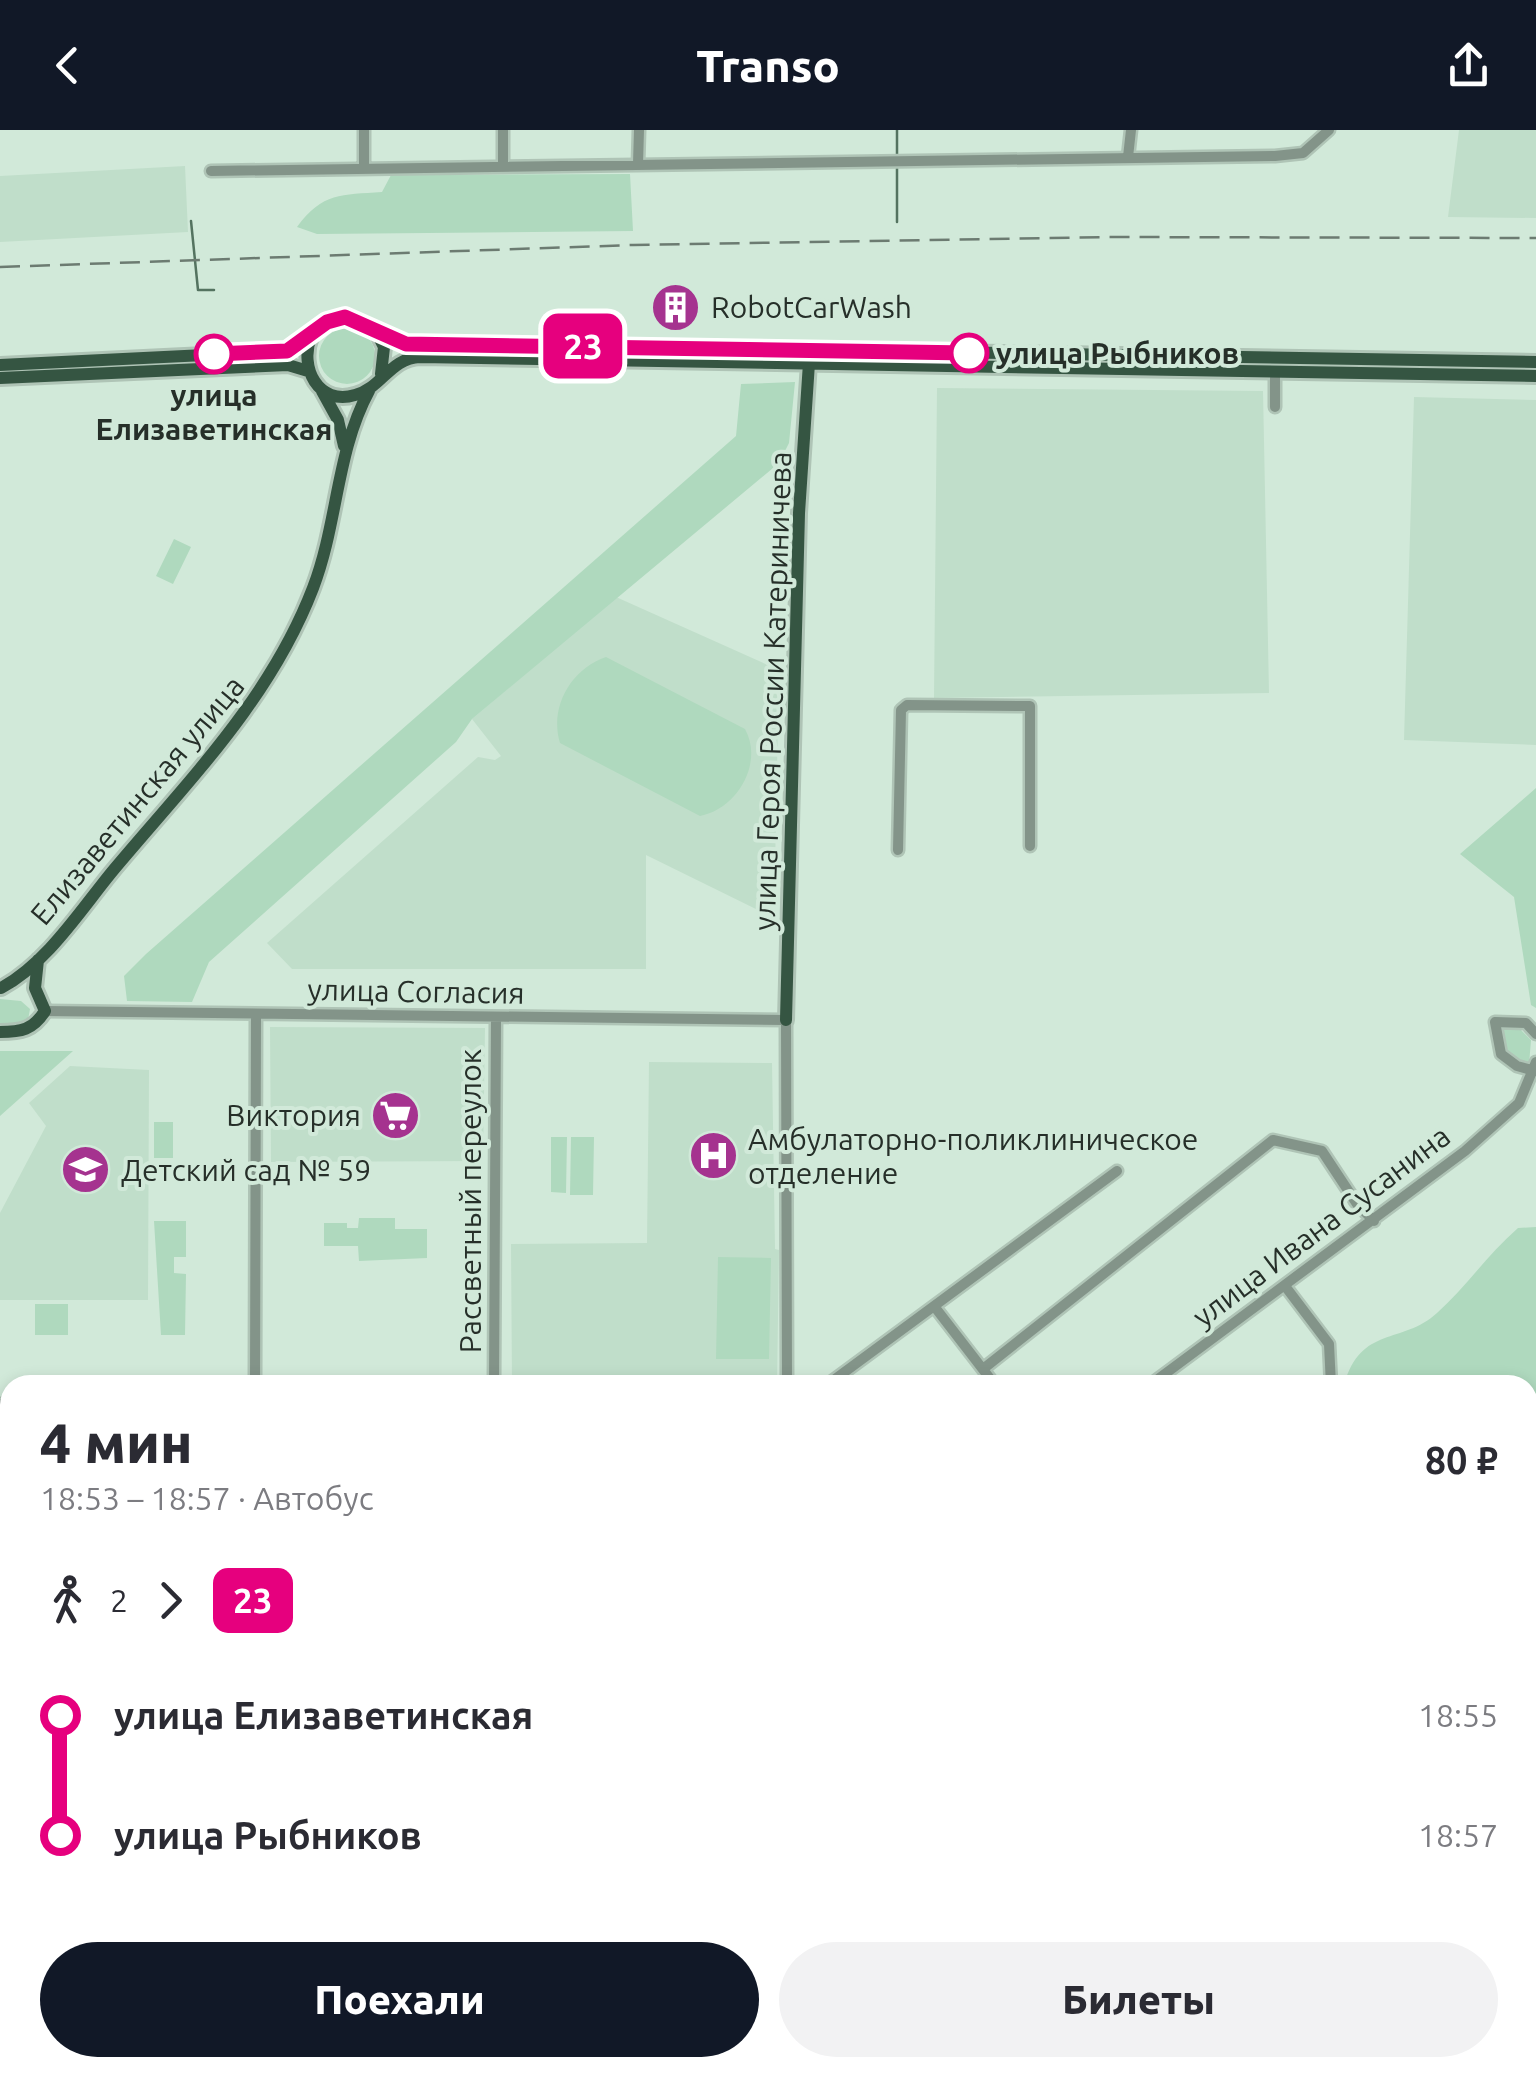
<!DOCTYPE html>
<html lang="ru">
<meta charset="utf-8">
<style>
:root{--surface:#fff;--page:#f2f2f3;--text:#2b2b33;--muted:#7c7c81;--accent:#111827}
body{margin:0;font-family:Ubuntu,sans-serif;background:var(--page);color:var(--text);height:100vh;display:flex;flex-direction:column;font-size:38px;white-space:nowrap}
*{box-sizing:border-box;margin:0}
p{font-size:32px;color:var(--muted)}
.icon{flex:none;width:55px;height:55px;fill:none;stroke:currentColor;stroke-width:2;stroke-linecap:round;stroke-linejoin:round}
.map{position:relative;flex:1;overflow:hidden}
.drawer{position:absolute;left:0px;top:1245px;width:1538px;height:702px;display:flex;flex-direction:column;background:var(--surface);border-radius:30px 30px 0 0;box-shadow:0 5px 15px #0003}
.drawer>*{flex:none}
.badge{padding:0 20px;border-radius:15px;font-size:35px;line-height:65px}
.map>.badge{position:absolute;translate:-50% -50%;box-shadow:0 0 0 5px #fff}
.legs{display:flex;align-items:center;gap:15px;height:110px;padding:0 40px;font-size:32px}
.legs p{margin-inline-start:auto}
.headline{display:flex;align-items:center;justify-content:space-between;height:170px;padding:0 40px}
h1{font-size:55px;font-weight:800;line-height:75px}
.primary-button{display:flex;gap:20px;margin-top:auto;padding:20px 40px}
.primary-button a{flex:1;height:115px;border-radius:60px;background:var(--accent);color:#fff;font-size:40px;font-weight:800;line-height:115px;text-align:center}
.primary-button a+a{background:var(--page);color:var(--text)}
ul{padding:0 40px;list-style:none}
li{display:flex;align-items:center;gap:35px;height:120px;font-size:38px}
li i{display:grid;place-items:center;width:15px;height:100%;margin:0 12px;background:currentColor}
li i::after{content:'';width:25px;height:25px;margin:-12px;border:8px solid;border-radius:50%;background:var(--surface)}
li p{margin-inline-start:auto}
li:first-child i{background:linear-gradient(#0000 50%,currentColor 0)}
li:last-child i{background:linear-gradient(currentColor 50%,#0000 0)}
header{display:flex;justify-content:space-between;align-items:center;height:130px;padding:0 40px;background:var(--accent);color:#fff;font-size:45px;font-weight:800}
.map>svg:first-child{display:block}
.built{fill:#c0deca}
.green{fill:#afd9be}
.lines{fill:none;stroke-linecap:round;stroke-linejoin:round}
.stream{stroke:#547360;stroke-width:2.5}
.minor-casing{stroke:#afc4b6;stroke-width:15}
.major-casing{stroke:#afc4b6;stroke-width:18}
.minor{stroke:#839489;stroke-width:10}
.major{stroke:#355542;stroke-width:12}
.rail{stroke:#6c7b71;stroke-width:2.5;stroke-dasharray:20 10;stroke-linecap:butt}
.line-1-casing{stroke:#fff;stroke-width:22}
.line-1{stroke:#e6007e;stroke-width:15}
.stop-1-dot{fill:#fff;stroke:#e6007e;stroke-width:5}
.labels{text-anchor:middle;dominant-baseline:central;stroke-width:8;stroke-linejoin:round;paint-order:stroke}
.poi-label{font-size:30px;fill:#262f29;stroke:#d1e9d9;text-anchor:start}
.stop-label{font-size:30px;font-weight:bold;fill:#262f29;stroke:#d1e9d9;text-anchor:start}
.street-label{font-size:30px;fill:#262f29;stroke:#d1e9d9}
</style>
<header><svg class="icon" aria-label="back" viewBox="0 0 24 24"><path d="M15 5l-7 7 7 7"/></svg>Transo<svg class="icon" aria-label="share" viewBox="0 0 24 24"><path d="M12 15V3M7 8l5-5 5 5M5 13v7h14v-7"/></svg></header>
<div class="map">
<svg width="1536" height="1947" viewBox="0 0 1536 1947">
<rect width="100%" height="100%" fill="#d1e9d9"/>
<!-- built -->
<path class="built" d="M 1459,0 L 1536,0 L 1536,88 L 1448,87 Z
M 185,36 L 188,102 L 0,112 L 0,46 Z
M 937,258 L 1263,261 L 1269,563 L 934,568 Z
M 1414,267 L 1536,270 L 1536,615 L 1404,610 Z
M 616,467 L 779,540 L 774,788 L 646,725 L 646,839 L 292,839 L 267,813 L 478,627 L 495,630 L 501,626 L 472,589 Z
M 270,897 L 485,898 L 483,1031 L 271,1032 Z
M 649,932 L 772,933 L 775,1119 L 779,1120 L 777,1255 L 512,1255 L 511,1114 L 647,1113 Z
M 70,936 L 149,940 L 148,1170 L 0,1170 L 0,1083 L 46,996 L 29,973 Z"/>
<!-- green -->
<path class="green" d="M 630,44 L 633,101 L 317,104 L 297,97 C 323,62 341,65 382,62 L 391,45 Z
M319 226a28 28 0 1 1 56 0a28 28 0 1 1-56 0Z
M 795,252 L 789,313 L 779,333 L 472,589 L 456,612 L 209,832 L 192,872 L 127,871 L 124,846 L 146,824 L 736,306 L 741,254 Z
M 174,409 L 191,417 L 173,454 L 156,446 Z
M 606,527 L 745,599 C 764,633 737,679 700,686 L 560,613 C 549,577 571,539 606,527 Z
M 1536,658 L 1536,878 L 1531,875 L 1514,767 L 1460,724 Z
M 0,869 L 21,871 L 30,879 L 28,890 L 17,896 L 0,896 Z
M 1516,895 L 1531,910 L 1529,935 L 1508,925 L 1500,907 L 1505,896 Z
M 0,921 L 73,921 L 0,986 Z
M 154,992 L 173,992 L 173,1028 L 154,1028 Z
M 551,1007 L 567,1007 L 566,1063 L 551,1062 Z
M 571,1007 L 594,1007 L 593,1065 L 570,1065 Z
M 359,1088 L 395,1088 L 395,1099 L 427,1099 L 427,1128 L 359,1131 L 358,1116 L 324,1116 L 324,1093 L 347,1093 L 347,1098 L 358,1098 Z
M 154,1091 L 186,1091 L 186,1127 L 174,1127 L 174,1143 L 186,1144 L 185,1205 L 161,1205 Z
M 1536,1097 L 1536,1444 L 1528,1441 L 1528,1255 L 1344,1255 C 1361,1195 1402,1215 1437,1183 C 1466,1157 1488,1124 1518,1098 Z
M 718,1127 L 771,1128 L 769,1229 L 716,1229 Z
M 35,1174 L 68,1174 L 68,1205 L 35,1205 Z"/>
<g class="lines">
<!-- stream -->
<path class="stream" d="M 897,0 L 897,28
M 897,36 L 897,92
M 191,91 L 198,160 L 214,160"/>
<defs>
<path id="minor" d="M 1128,27 L 1131,0
M 638,34 L 639,0
M 503,35 L 503,0
M 364,39 L 364,0
M 211,41 L 1275,26 L 1303,23 L 1329,0
M 1275,241 L 1275,277
M 898,720 L 901,580 L 907,575 L 1030,576 L 1030,716
M 45,881 L 786,890 L 787,1255
M 1535,941 L 1517,936 L 1501,924 L 1495,892 L 1526,893 L 1536,904
M 1285,1156 L 1329,1214 L 1331,1255
M 934,1176 L 995,1255
M 983,1239 L 1273,1010 L 1322,1021 L 1357,1074 L 1374,1091
M 255,1253 L 256,884
M 494,1255 L 496,887
M 827,1255 L 1117,1041
M 1150,1255 L 1465,1021 L 1519,973 L 1536,932
M 0,1274 L 10,1274
M 0,1506 L 10,1506
M 0,1648 L 10,1652
M 0,1749 L 10,1753
M 0,1849 L 10,1852
M 275,1938 L 282,1947
M 794,1938 L 825,1947
M 48,1947 L 53,1938
M 214,1947 L 226,1938
M 364,1947 L 377,1938
M 697,1947 L 701,1938
M 1205,1947 L 1207,1938
M 1336,1947 L 1337,1938"/>
<path id="major" d="M 376,201 L 384,217 L 381,244
M 311,207 C 299,237 318,276 355,265 C 382,258 390,228 420,227 L 1536,246
M 0,235 L 287,221 L 327,191 L 345,187 L 407,213 L 1536,232
M 0,248 L 288,235 L 308,241
M 322,261 L 338,290 L 344,316
M 1,858 C 46,834 80,781 111,743 C 187,652 270,570 313,458 C 338,393 336,322 369,261
M 786,890 L 799,383 L 809,233
M 0,902 C 21,902 33,900 45,881 L 35,858 L 38,830
M 0,1946 L 2,1947"/>
</defs>
<!-- minor casing -->
<use href="#minor" class="minor-casing"/>
<!-- major casing -->
<use href="#major" class="major-casing"/>
<!-- minor -->
<use href="#minor" class="minor"/>
<!-- major -->
<use href="#major" class="major"/>
<!-- rail -->
<path class="rail" d="M 0,137 L 633,115 L 1107,107 L 1536,108"/>
</g>
<g class="lines">
<defs>
<path id="line-1" d="M 214,224 L 287,221 L 327,192 L 345,187 L 406,214 L 969,223"/>
</defs>
<!-- line-1 casing -->
<use href="#line-1" class="line-1-casing"/>
<!-- line-1 -->
<use href="#line-1" class="line-1"/>
</g>
<!-- icons -->
<defs>
<symbol id="building-disc" viewBox="-11 -11 22 22"><circle r="9.5" fill="#a5338f" stroke="#d1e9d9"/><path d="M-4-6H4V6H1V3H-1V6H-4ZM-2.5-4.3h1.7v1.8h-1.7ZM.8-4.3h1.7v1.8H.8ZM-2.5-1h1.7V.8h-1.7ZM.8-1h1.7V.8H.8Z" fill="#fff"/></symbol>
<symbol id="supermarket-disc" viewBox="-11 -11 22 22"><circle r="9.5" fill="#a5338f" stroke="#d1e9d9"/><path d="M-6-5.5h2.5l.6 2H6L4.5 2H-2.5L-4.4-4H-6ZM-1.5 3.2a1.3 1.3 0 1 0 .1 0ZM3 3.2a1.3 1.3 0 1 0 .1 0Z" fill="#fff"/></symbol>
<symbol id="hospital-disc" viewBox="-11 -11 22 22"><circle r="9.5" fill="#a5338f" stroke="#d1e9d9"/><path d="M-5-5h3v3.5h4V-5h3V5h-3V1.5h-4V5h-3Z" fill="#fff"/></symbol>
<symbol id="school-disc" viewBox="-11 -11 22 22"><circle r="9.5" fill="#a5338f" stroke="#d1e9d9"/><path d="M0-5L7-2L0 1L-7-2ZM-4 1L0 2.5L4 1V4Q0 6-4 4Z" fill="#fff"/></symbol>
</defs>
<g fill-rule="evenodd">
<use href="#building-disc" x="648" y="150" width="55" height="55"/>
<use href="#supermarket-disc" x="368" y="958" width="55" height="55"/>
<use href="#hospital-disc" x="686" y="998" width="55" height="55"/>
<use href="#school-disc" x="58" y="1012" width="55" height="55"/>
</g>
<!-- markers -->
<g class="stop-1-dot">
<circle cx="969" cy="223" r="18"/>
<circle cx="214" cy="224" r="18"/>
</g>
<g class="labels">
<!-- poi labels -->
<g class="poi-label">
<text x="711" y="177">RobotCarWash</text>
<text x="361" y="985" text-anchor="end">Виктория</text>
<text x="748" y="1009">Амбулаторно-поликлиническое<tspan x="748" dy="34">отделение</tspan></text>
<text x="121" y="1040">Детский сад № 59</text>
</g>
<!-- stop labels -->
<g class="stop-label">
<text x="996" y="223">улица Рыбников</text>
<text x="214" y="265" text-anchor="middle">улица<tspan x="214" dy="34">Елизаветинская</tspan></text>
</g>
<!-- street labels -->
<g class="street-label">
<text transform="translate(772 561) rotate(-88)">улица Героя России Катериничева</text>
<text transform="translate(137 670) rotate(-50)">Елизаветинская улица</text>
<text transform="translate(416 861) rotate(1)">улица Согласия</text>
<text transform="translate(470 1071) rotate(-90)">Рассветный переулок</text>
<text transform="translate(1321 1096) rotate(-37)">улица Ивана Сусанина</text>
</g>
</g>
</svg>
<b class="badge" style="left:583px;top:216px;background:#e6007e;color:#fff">23</b>
<section class="drawer">
<div class="headline"><div><h1>4 мин</h1><p>18:53 – 18:57 · Автобус</p></div><b>80 ₽</b></div>
<div class="legs"><svg class="icon" aria-label="walk" viewBox="0 0 24 24"><circle cx="13" cy="4" r="2"/><path d="M13 8l-2 6 4 7M11 14l-3 7M7 12l3-4h3l4 4"/></svg>2<svg class="icon" aria-label="forward" viewBox="0 0 24 24"><path d="M9 5l7 7-7 7"/></svg><b class="badge" style="background:#e6007e;color:#fff">23</b></div>
<ul>
<li><i style="color:#e6007e"></i><b>улица Елизаветинская</b><p>18:55</p></li>
<li><i style="color:#e6007e"></i><b>улица Рыбников</b><p>18:57</p></li>
</ul>
<div class="primary-button"><a>Поехали</a><a>Билеты</a></div>
</section>
</div>
